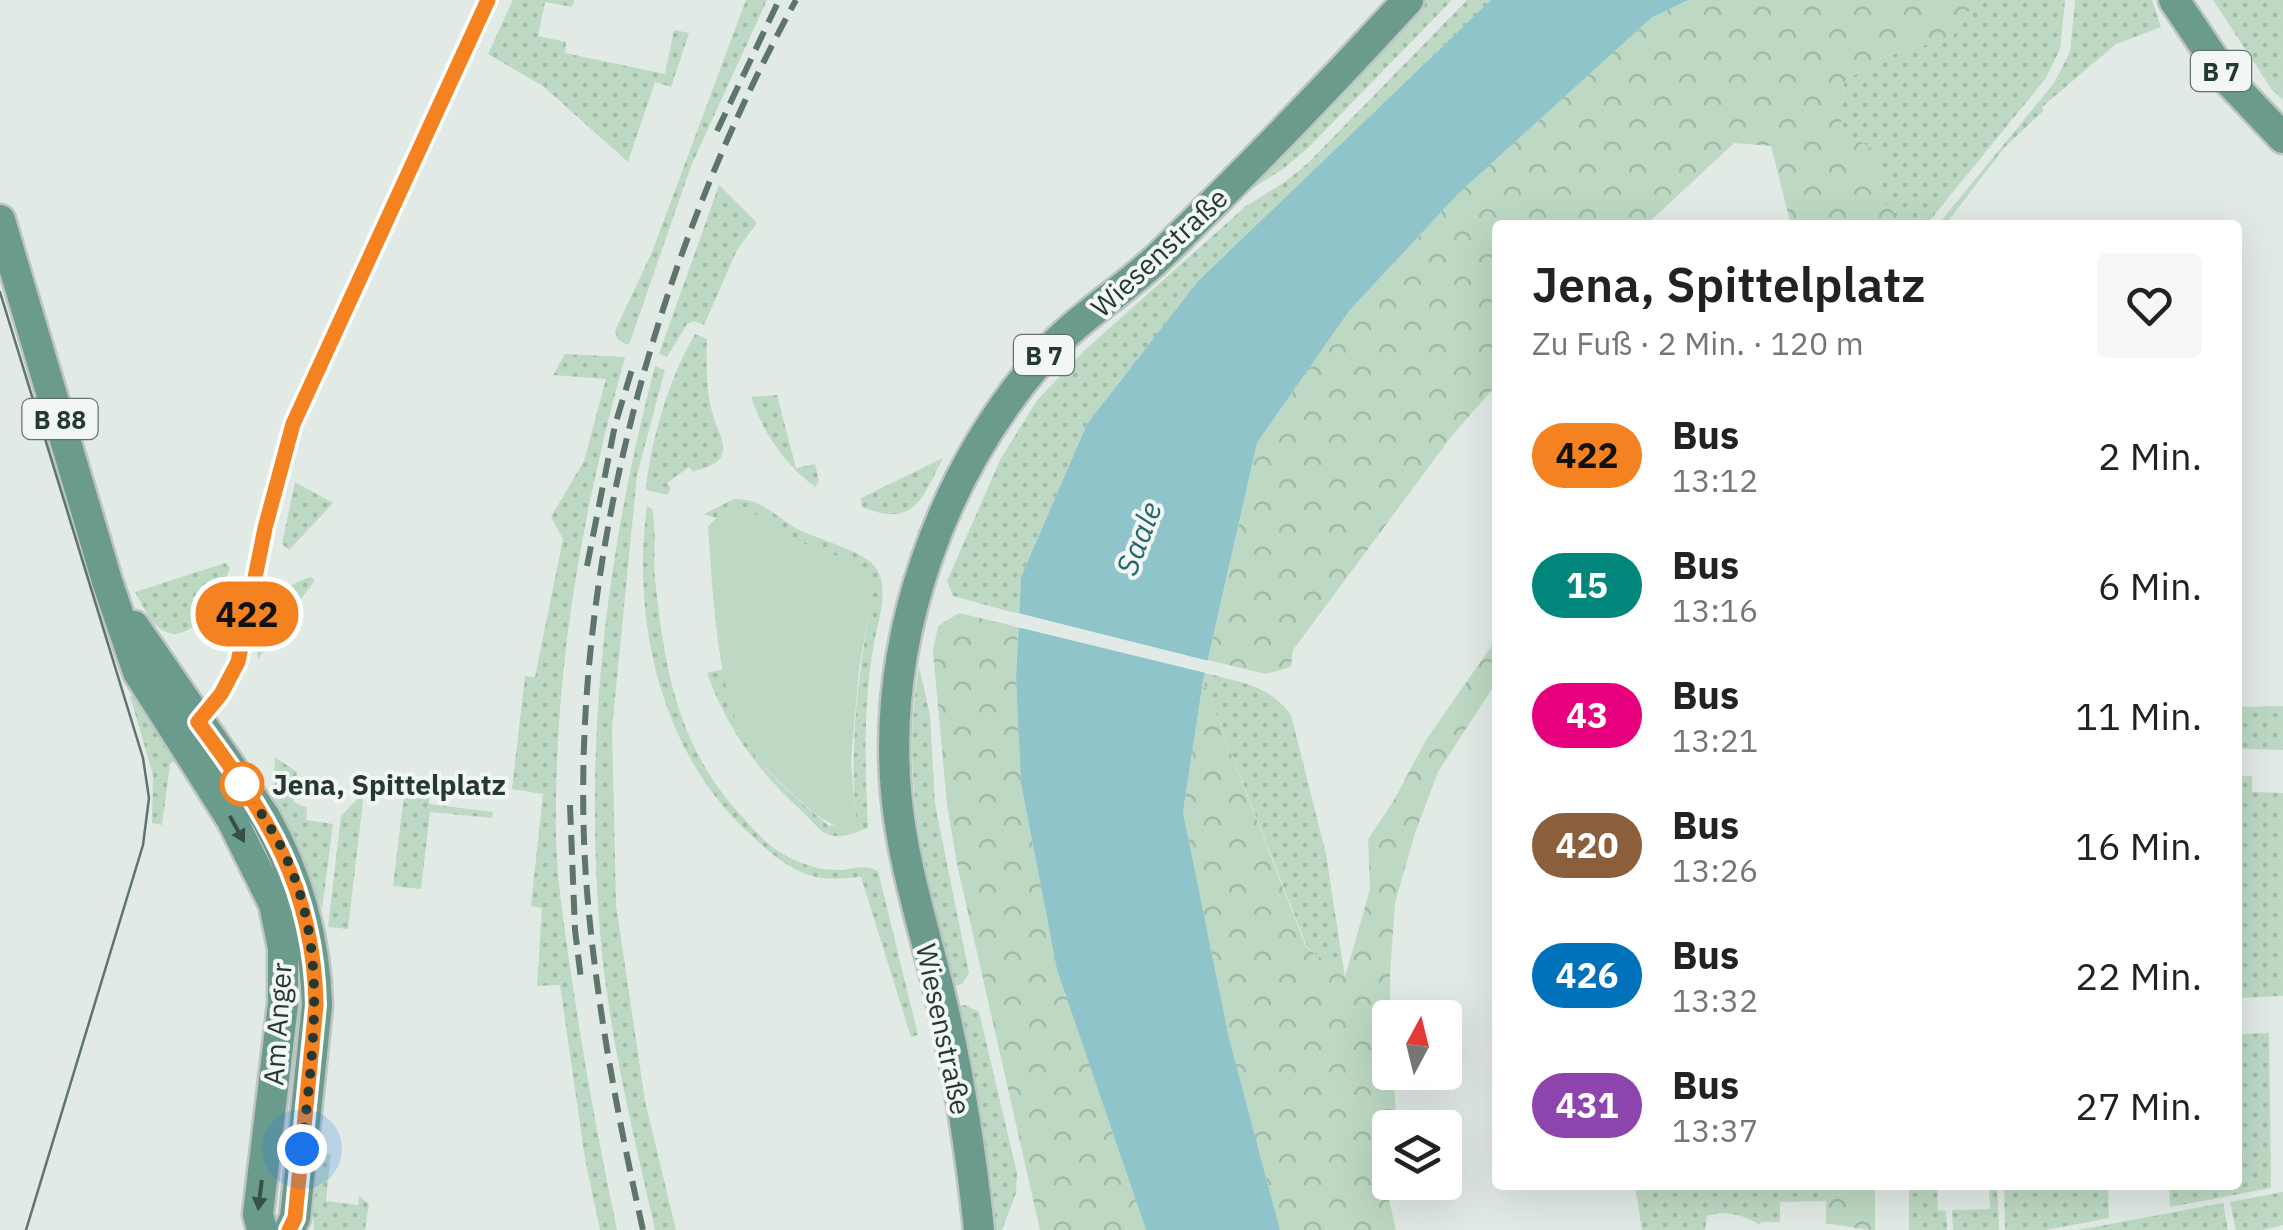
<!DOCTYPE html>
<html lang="de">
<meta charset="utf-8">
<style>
:root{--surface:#fff;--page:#f6f6f6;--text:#222;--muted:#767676}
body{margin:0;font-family:"IBM Plex Sans",sans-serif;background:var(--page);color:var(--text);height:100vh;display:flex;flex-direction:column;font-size:38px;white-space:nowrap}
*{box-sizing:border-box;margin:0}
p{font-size:32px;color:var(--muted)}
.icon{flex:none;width:55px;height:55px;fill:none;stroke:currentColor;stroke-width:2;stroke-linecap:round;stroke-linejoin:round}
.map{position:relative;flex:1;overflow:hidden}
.sheet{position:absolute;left:1492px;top:220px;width:750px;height:970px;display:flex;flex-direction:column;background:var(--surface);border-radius:10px;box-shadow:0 10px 40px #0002}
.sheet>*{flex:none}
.badge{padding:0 20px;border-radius:32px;font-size:35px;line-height:65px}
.needle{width:65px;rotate:7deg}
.buttons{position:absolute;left:1372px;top:1000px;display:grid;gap:20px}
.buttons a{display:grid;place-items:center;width:90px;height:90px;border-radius:10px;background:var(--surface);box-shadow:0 10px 40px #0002;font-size:50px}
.you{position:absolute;width:50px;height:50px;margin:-25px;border:8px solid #fff;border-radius:50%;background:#1a73e8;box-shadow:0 0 0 15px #1a73e833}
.map>.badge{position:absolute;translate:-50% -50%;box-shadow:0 0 0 5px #fff}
.round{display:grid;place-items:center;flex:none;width:105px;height:105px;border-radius:10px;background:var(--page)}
.overview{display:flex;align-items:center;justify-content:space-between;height:170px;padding:0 40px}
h1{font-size:48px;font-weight:600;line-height:75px}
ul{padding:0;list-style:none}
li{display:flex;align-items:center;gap:30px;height:130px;padding:0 40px}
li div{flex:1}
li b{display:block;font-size:38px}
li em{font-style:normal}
li .badge{min-width:110px;font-weight:700;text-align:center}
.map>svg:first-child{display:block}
.grass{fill:url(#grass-dots)}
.forest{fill:url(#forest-crowns)}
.garden{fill:#bdd9c3}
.water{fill:#8fc4ca}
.pier{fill:#e2eae6}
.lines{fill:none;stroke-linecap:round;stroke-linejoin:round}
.primary-casing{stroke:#bdc4c2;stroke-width:35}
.primary{stroke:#6b9b8c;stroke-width:30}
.tram{stroke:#5e756d;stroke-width:2.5}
.rail{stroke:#5e756d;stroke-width:6;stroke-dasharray:20 10;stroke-linecap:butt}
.oneway{fill:#365248}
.line-casing{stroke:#fff;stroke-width:22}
.line{stroke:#f58220;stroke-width:15}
.walk{stroke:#243932;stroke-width:10;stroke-dasharray:0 18}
.stop-dot{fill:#fff;stroke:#f58220;stroke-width:5}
.labels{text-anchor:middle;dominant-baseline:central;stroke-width:8;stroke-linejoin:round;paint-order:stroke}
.shield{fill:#f2f7f4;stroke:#62726c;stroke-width:2.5}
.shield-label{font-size:25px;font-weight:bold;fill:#243932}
.street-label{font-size:28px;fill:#243932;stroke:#f2f7f4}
.stop-label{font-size:28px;font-weight:bold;fill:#243932;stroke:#f2f7f4;text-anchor:start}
.water-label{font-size:30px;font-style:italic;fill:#24666f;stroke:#f2f7f4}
</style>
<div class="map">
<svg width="2283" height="1230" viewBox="0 0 2283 1230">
<defs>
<pattern id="grass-dots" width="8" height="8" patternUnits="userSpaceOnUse" patternTransform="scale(2.5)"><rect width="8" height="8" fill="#bdd9c3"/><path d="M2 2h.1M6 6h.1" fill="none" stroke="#a2bba8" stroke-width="1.8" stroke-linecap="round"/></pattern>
<pattern id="forest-crowns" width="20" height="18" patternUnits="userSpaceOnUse" patternTransform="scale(2.5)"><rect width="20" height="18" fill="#bdd9c3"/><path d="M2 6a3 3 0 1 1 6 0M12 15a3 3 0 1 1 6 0" fill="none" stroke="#a2bba8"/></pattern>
</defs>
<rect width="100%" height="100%" fill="#e2eae6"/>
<!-- grass -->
<path class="grass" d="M 513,0 L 574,0 L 572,7 L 545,2 L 538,36 L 566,42 L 565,53 L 665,74 L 674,30 L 689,33 L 671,87 L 655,82 L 628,162 L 543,86 L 488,54 Z
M 746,0 L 767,0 L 691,166 L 629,345 L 618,340 L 615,331 L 652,252 Z
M 1426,0 L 1452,0 L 1308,148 L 1283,169 L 1237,198 Z
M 1467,0 L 1491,0 L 1198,281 L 1087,424 L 1021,577 L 1019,614 L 953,596 L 947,581 L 1001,458 L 1038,399 L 1084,351 L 1246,206 L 1285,182 L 1308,163 Z
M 1976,0 L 2065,0 L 2060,49 L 2046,78 L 1926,225 L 1905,225 L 1883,202 L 1876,152 L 1841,128 L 1844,82 L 1883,57 L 1952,37 Z
M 2075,0 L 2152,0 L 2161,27 L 2116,44 L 2042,107 L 2043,111 L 2005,147 L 1945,225 L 1941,221 L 2054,83 L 2070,52 Z
M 2213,0 L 2283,0 L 2283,100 L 2272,90 Z
M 719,185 L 757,223 L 737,250 L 704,325 L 694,321 L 687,324 L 667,357 L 659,354 Z
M 695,334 L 707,339 C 706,365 706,393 714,419 C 718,430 727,445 721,457 C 716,466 702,468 693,472 L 689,467 L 667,483 L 671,488 L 667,495 L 646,490 C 650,441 670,376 695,334 Z
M 565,354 L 625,357 C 582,512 554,670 556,831 C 556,873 563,918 569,960 C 582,1051 598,1140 617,1230 L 600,1230 L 585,1159 L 560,985 L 537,986 L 542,908 L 531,906 L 543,794 L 512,789 L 525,676 L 535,677 L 563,539 L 551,517 L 584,461 L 606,379 L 553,375 Z
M 655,366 L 665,370 L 637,475 L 612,729 L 616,905 L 645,1101 L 676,1230 L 655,1230 C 633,1132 608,1032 600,931 C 584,738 606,553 655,366 Z
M 777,395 L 796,468 L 815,464 L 819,481 L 815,487 C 783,462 765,436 751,397 Z
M 943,458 C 921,500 915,528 862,507 L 861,498 Z
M 295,482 L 333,503 L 289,550 L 282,544 Z
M 734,499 C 763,498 777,519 801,531 C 821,540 866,552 876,568 C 890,589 878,621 874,643 C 863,704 865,766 868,828 C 856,832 843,839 830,835 C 821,833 812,821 806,815 C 759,772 729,733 707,673 L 724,669 C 729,694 736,725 749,746 C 768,777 802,803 829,826 L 856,820 C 849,738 859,671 873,590 L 855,563 L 794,540 L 741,505 L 716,518 L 704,514 Z
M 647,506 L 652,509 C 657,531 653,555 655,578 C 664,666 677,744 738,812 C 751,826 766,845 783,854 C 801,864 820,871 841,870 C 855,869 864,864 878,871 L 918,1035 L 911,1037 L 861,877 C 847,878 830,880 816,877 C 791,871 770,853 752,836 C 662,756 631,622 647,506 Z
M 225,563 L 230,568 C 222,591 193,649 162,630 C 149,622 142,604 135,592 Z
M 311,577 L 315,580 L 258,659 C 252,621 275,587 311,577 Z
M 919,666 L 930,715 L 935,804 L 969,973 L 962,984 L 955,986 C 926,871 899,786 919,666 Z
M 1205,673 C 1239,682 1270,685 1291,715 L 1326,854 L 1345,978 L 1307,947 L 1203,681 Z
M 139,693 L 177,760 L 170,764 L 162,825 L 152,823 L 153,775 L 130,696 Z
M 2283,706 L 2283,750 L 2238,749 L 2238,707 Z
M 275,757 L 297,772 L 294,802 L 307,808 L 306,820 L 333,824 L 322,910 L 298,844 L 273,797 Z
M 2238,776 L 2252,776 L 2252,792 L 2283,793 L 2283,996 L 2238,998 Z
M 364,792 L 348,929 L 328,927 L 341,816 Z
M 404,795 L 429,798 L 429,804 L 493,812 L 492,818 L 430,812 L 421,889 L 393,886 Z
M 965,1005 L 979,1012 L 1017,1173 L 1016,1193 L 1002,1230 L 996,1230 L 991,1178 L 959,1006 Z
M 2269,1033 L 2271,1188 L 2170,1207 L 2169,1185 L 2238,1185 L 2238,1034 Z
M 320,1153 L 331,1154 L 326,1201 L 358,1205 L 359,1196 L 369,1204 L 365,1230 L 314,1230 L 313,1213 Z
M 1635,1185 L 1837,1185 L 1832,1193 L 1832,1201 L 1780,1202 L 1780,1222 L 1761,1222 L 1760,1225 C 1743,1215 1726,1209 1707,1216 L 1705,1230 L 1642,1230 Z
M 1909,1185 L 1937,1185 L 1938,1210 L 1946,1211 L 1947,1230 L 1909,1230 Z
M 1989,1185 L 1997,1185 L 1999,1230 L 1953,1230 L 1952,1210 L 1990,1209 Z
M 2004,1185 L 2108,1185 L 2109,1218 L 2046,1230 L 2005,1230 Z
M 2283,1192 L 2283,1225 L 2263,1230 L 2236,1230 L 2230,1202 Z
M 2223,1203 L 2228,1230 L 2078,1230 Z"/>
<!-- forest -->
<path class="forest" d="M 1688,0 L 1976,0 L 1952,37 L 1883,57 L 1844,82 L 1841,128 L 1876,152 L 1883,201 L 1905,225 L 1791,225 L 1771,146 L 1734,143 L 1646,225 L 1498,225 L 1497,384 L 1451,437 L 1293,650 L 1291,667 L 1266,674 L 1208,660 L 1257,443 L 1349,311 L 1459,193 L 1651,18 Z
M 959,613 L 1018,627 L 1016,678 L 1021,783 L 1057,970 L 1146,1230 L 1040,1230 L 957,864 L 947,805 L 933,651 L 938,626 Z
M 1497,638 L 1497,681 L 1438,772 L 1415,833 L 1395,903 L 1390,974 L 1390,1072 L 1393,1073 L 1397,1127 L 1390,1128 L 1375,1138 L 1396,1230 L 1280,1230 L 1229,1038 L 1183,812 L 1203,681 L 1306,947 L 1345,977 L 1370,889 L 1368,839 L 1394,800 L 1426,740 Z
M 1837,1185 L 1875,1185 L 1875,1230 C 1855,1230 1845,1224 1826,1224 L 1826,1201 L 1832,1201 L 1832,1193 Z"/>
<!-- garden -->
<path class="garden" d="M 741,505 L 794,540 L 855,563 L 869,574 L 873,590 L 859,669 L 851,761 L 856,821 L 850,828 C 826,826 816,814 798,799 C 781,784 762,766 750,748 C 716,697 713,588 708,527 L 718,516 Z"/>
<!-- water -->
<path class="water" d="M 1491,0 L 1688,0 L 1651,18 L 1459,193 L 1349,311 L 1257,443 L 1203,681 L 1183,812 L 1229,1038 L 1280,1230 L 1146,1230 L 1057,970 L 1021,783 L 1016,678 L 1021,577 L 1087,424 L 1198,281 Z"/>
<!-- pier -->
<path class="pier" d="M 1014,612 L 1213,662 L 1210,674 L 1013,626 Z"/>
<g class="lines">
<defs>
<path id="primary" d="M 2174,0 L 2227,79 L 2283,138
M 0,220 L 107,581 L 138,672 L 232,820 L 274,904 L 283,948 L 283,1004 L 258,1214 L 262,1230
M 134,626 L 265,817 C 298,876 315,937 317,1005 L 295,1218 L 289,1230
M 979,1230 C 971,1152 959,1075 941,999 C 925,931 902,862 896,792 C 883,638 940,476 1041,359 C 1075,319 1124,291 1161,255 C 1246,172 1328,87 1408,0"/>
</defs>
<!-- primary casing -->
<use href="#primary" class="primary-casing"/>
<!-- primary -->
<use href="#primary" class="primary"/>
<!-- tram -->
<path class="tram" d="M 0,292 L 143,758 L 149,798 L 143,845 L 26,1230"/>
<!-- rail -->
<path class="rail" d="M 717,131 L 779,0
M 587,566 L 615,425 L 633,366
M 570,805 L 575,930 L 581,979
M 643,1230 C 617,1114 595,998 586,879 C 566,581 653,261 796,0"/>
</g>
<!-- one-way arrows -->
<defs><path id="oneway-solid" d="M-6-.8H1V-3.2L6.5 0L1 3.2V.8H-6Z" transform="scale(2.5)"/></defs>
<g class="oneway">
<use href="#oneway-solid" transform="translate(237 829) rotate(61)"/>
<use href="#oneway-solid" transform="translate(260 1195) rotate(97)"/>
</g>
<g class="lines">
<defs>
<path id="line" d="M 289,1230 L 295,1218 L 316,1005 C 314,886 266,814 198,722 L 221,694 L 238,662 L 265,528 L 293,424 L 488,0"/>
</defs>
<!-- line casing -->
<use href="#line" class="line-casing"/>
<!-- line -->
<use href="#line" class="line"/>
<!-- walk -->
<path class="walk" d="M 242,784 C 255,805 271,826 282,849 C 330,944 313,1048 302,1149"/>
</g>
<!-- markers -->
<circle class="stop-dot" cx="242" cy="784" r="20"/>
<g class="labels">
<!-- shield labels -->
<g class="shield">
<rect x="2191" y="51" width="60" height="40" rx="8"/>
<rect x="1014" y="335" width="60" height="40" rx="8"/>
<rect x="22.5" y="399" width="75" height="40" rx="8"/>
</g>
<g class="shield-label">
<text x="2221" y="71">B 7</text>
<text x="1044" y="355">B 7</text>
<text x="60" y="419">B 88</text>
</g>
<!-- street labels -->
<g class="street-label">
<text transform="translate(1159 252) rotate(-43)">Wiesenstraße</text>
<text transform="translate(277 1024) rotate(-86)">Am Anger</text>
<text transform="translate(944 1029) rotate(78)">Wiesenstraße</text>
</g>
<!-- stop labels -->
<g class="stop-label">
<text x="272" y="784">Jena, Spittelplatz</text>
</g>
<!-- water labels -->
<g class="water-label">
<text transform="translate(1138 538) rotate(-69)">Saale</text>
</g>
</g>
</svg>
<div class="buttons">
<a><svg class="needle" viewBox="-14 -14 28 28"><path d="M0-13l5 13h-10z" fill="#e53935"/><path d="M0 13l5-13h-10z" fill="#767676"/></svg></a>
<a><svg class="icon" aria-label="layers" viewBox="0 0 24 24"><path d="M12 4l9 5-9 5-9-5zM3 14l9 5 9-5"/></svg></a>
</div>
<div class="you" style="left:302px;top:1149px"></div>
<b class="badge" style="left:247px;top:614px;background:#f58220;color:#111">422</b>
<section class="sheet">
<div class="overview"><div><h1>Jena, Spittelplatz</h1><p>Zu Fuß · 2 Min. · 120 m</p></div><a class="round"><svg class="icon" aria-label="heart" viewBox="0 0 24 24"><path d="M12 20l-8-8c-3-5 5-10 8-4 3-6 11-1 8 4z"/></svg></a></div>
<ul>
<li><span class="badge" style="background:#f58220;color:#111">422</span><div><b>Bus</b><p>13:12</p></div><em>2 Min.</em></li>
<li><span class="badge" style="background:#00867a;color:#fff">15</span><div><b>Bus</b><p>13:16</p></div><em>6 Min.</em></li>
<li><span class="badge" style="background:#e6007e;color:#fff">43</span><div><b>Bus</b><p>13:21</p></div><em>11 Min.</em></li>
<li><span class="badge" style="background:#8b5e3c;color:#fff">420</span><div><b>Bus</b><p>13:26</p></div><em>16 Min.</em></li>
<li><span class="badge" style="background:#0072bc;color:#fff">426</span><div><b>Bus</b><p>13:32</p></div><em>22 Min.</em></li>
<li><span class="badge" style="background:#8e44ad;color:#fff">431</span><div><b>Bus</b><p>13:37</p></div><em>27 Min.</em></li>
</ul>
</section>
</div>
